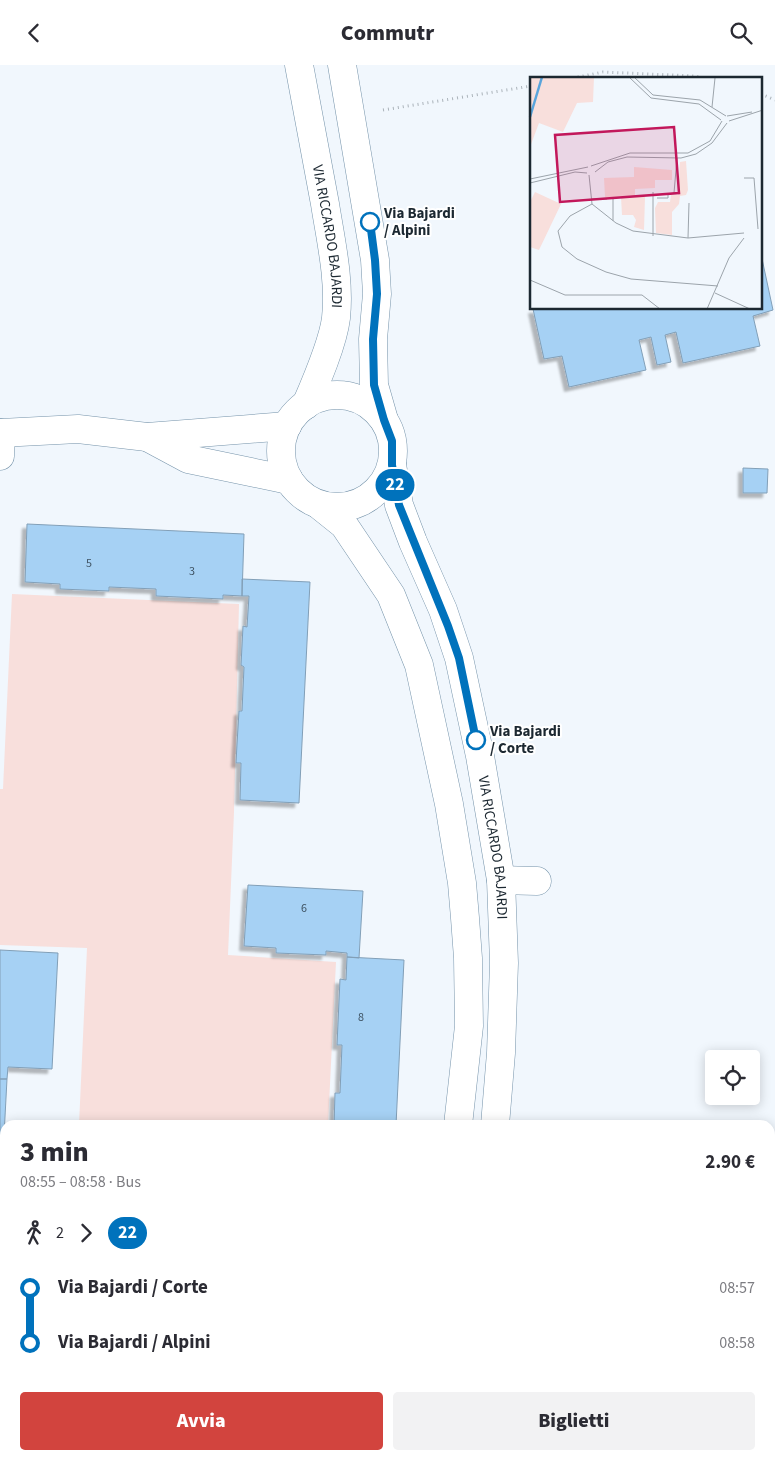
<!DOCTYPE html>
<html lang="it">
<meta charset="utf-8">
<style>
:root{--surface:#fff;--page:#f2f2f3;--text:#2b2b33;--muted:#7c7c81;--accent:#d2443e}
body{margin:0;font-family:"Source Sans 3",sans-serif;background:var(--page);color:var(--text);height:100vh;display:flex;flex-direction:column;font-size:19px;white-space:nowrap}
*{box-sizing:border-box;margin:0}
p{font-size:16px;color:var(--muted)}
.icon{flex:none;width:28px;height:28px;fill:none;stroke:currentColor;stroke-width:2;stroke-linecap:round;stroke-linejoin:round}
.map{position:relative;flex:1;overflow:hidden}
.side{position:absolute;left:0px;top:1055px;width:775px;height:340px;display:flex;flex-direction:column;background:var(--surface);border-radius:15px 15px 0 0;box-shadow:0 2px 12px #0003}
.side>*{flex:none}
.badge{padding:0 10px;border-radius:16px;font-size:18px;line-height:32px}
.fabs{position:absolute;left:705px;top:985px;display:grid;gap:10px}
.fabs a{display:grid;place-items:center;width:55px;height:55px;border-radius:5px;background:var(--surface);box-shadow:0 2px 12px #0003;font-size:25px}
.map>.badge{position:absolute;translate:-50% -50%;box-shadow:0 0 0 2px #fff}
.legs{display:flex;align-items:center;gap:8px;height:55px;padding:0 20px;font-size:16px}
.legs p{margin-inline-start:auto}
.summary{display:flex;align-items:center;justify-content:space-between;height:85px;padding:0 20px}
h1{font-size:28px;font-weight:800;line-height:38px}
.primary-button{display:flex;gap:10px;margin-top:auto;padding:10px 20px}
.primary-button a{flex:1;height:58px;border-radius:5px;background:var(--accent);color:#fff;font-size:20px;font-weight:800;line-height:58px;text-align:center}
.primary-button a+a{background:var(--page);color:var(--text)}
ul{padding:0 20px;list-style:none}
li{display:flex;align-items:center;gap:18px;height:55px;font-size:19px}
li i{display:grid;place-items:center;width:8px;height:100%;margin:0 6px;background:currentColor}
li i::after{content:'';width:12px;height:12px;margin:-6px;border:4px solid;border-radius:50%;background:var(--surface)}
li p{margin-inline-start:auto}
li:first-child i{background:linear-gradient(#0000 50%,currentColor 0)}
li:last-child i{background:linear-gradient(currentColor 50%,#0000 0)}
header{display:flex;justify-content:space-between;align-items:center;height:65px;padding:0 20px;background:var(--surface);font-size:22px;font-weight:800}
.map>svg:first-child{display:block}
.green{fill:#f8dfdc}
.building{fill:#a6d1f4;stroke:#829fb7;filter:url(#shadow)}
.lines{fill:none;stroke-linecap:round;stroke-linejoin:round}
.minor-casing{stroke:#7593aa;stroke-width:29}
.path{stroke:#abb3ba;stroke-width:3;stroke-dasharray:1 4;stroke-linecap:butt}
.minor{stroke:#fff;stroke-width:28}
.line-1-casing{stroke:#fff;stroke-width:11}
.line-1{stroke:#0072bc;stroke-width:8}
.stop-1-dot{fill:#fff;stroke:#0072bc;stroke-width:2.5}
.labels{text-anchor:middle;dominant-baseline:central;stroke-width:4;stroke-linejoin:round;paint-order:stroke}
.number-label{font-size:12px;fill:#3e5262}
.stop-label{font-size:15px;font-weight:bold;fill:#1c2831;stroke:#fff;text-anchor:start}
.street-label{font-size:15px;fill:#1c2831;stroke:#fff}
.inset-river{fill:none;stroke:#58a4dc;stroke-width:2.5}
.inset-road{fill:none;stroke:#9ca4ab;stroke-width:1}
.view{fill:#c2185b;fill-opacity:0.15;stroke:#c2185b;stroke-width:2.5}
.inset-edge{fill:none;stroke:#1c2831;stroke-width:2.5}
</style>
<header><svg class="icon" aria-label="back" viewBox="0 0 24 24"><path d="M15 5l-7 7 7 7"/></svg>Commutr<svg class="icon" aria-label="search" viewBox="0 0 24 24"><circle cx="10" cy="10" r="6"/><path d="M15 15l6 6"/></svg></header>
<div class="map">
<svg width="775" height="1395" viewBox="0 0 775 1395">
<defs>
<filter id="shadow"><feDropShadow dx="-4.5" dy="4.5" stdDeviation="1" flood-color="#0004"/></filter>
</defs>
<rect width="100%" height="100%" fill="#f1f7fd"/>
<!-- green -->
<path class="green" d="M 12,529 L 239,539 L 234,747 L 228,890 L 336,897 L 328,1060 L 79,1060 L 87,883 L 0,880 L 0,724 L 3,724 Z
M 0,1385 L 5,1385 L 5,1390 L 93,1390 L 124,1392 L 123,1395 L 0,1395 Z"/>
<!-- building -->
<path class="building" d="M 761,189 L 773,245 L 753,251 L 760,281 L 683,298 L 676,267 L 665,270 L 671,297 L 657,300 L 651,272 L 639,275 L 646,305 L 569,322 L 562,291 L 544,294 L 533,244 L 761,244 Z
M 743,403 L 768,404 L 767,428 L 743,428 Z
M 27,459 L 244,469 L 242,531 L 223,530 L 223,534 L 156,531 L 156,524 L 109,522 L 109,526 L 60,524 L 60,519 L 25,517 Z
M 242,514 L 310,517 L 299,738 L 240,735 L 241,698 L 236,698 L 237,679 L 239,646 L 242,646 L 244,602 L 241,600 L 243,561 L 247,562 L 249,531 L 242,531 Z
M 248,820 L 363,826 L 359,893 L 347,892 L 347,888 L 326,886 L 326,890 L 276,888 L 276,883 L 244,881 Z
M 0,885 L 58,888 L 52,1004 L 8,1002 L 7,1014 L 0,1014 Z
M 347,892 L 404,895 L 396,1060 L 334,1060 L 335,1028 L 340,1028 L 342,980 L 337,980 L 340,914 L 346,915 Z
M 0,1014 L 7,1014 L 4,1071 L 0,1071 Z
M 770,1133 L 775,1133 L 775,1395 L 574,1395 L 575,1390 L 770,1390 Z
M 0,1135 L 5,1135 L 5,1251 L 0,1251 Z"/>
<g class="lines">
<defs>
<g id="minor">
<path id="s1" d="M 299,0 C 308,46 316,93 325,139 C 331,177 340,215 336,253 C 333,278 316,317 306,340"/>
<path d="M 342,0 L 375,195 L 377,229 L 373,274 L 374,320 L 384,355"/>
<circle cx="337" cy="386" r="56"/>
<path d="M 0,368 L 78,364 L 147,372 L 287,361"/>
<path d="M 147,372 L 188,394 L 289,415"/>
<path d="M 0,391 L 1,368"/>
<path id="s2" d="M 392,400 L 399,440 L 413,477 L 443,545 L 459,593 L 480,691 L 501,815 L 504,898 L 501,988 L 495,1060"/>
<path d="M 319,440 L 344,460 L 391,530 L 419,600 L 449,739 L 462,818 L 465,853 L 468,893 L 469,961 L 458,1060"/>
<path d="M 501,815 L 537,816"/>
<path d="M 0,1089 L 5,1089"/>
<path d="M 0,1264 L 4,1264 L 0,1337 L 5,1337"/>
<path d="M 205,1390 L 295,1395"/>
<path d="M 411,1395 L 412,1390"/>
<path d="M 454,1395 L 454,1390"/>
</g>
</defs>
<!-- minor casing -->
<use href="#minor" class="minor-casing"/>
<!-- path -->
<path class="path" d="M 568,14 L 603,7 L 694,11 L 710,14
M 761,29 L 775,35
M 383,45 L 531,21
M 770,1128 L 775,1129
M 0,1387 L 5,1388
M 33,1390 L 42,1395"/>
<!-- minor -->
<use href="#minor" class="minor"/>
</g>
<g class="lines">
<defs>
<path id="line-1" d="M 370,157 L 375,195 L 377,229 L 373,274 L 374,320 L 384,355 L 392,376 L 392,400 L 399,440 L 448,561 L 459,593 L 476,675"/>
</defs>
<!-- line-1 casing -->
<use href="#line-1" class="line-1-casing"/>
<!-- line-1 -->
<use href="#line-1" class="line-1"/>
</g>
<!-- markers -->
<g class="stop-1-dot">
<circle cx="370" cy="157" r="9"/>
<circle cx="476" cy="675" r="9"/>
</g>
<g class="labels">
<!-- number labels -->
<g class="number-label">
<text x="89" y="498">5</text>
<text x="192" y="506">3</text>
<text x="304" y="843">6</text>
<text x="361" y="952">8</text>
</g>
<!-- stop labels -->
<g class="stop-label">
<text x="384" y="148">Via Bajardi<tspan x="384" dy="17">/ Alpini</tspan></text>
<text x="490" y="666">Via Bajardi<tspan x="490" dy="17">/ Corte</tspan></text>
</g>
<!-- street labels -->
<g class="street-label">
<text stroke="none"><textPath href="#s1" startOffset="174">VIA RICCARDO BAJARDI</textPath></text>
<text stroke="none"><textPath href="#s2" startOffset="398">VIA RICCARDO BAJARDI</textPath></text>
</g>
</g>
<!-- overview -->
<g transform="translate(530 12)">
<rect width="232" height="232" fill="#f1f7fd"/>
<path d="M 0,0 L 64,0 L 63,25 L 47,26 L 33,55 L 9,46 L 0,70 ZM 156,84 L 158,113 L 156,118 L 150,119 L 149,127 L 142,135 L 142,158 L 126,156 L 125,131 L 128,125 L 140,125 L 141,118 L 148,118 L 150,85 ZM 104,90 L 142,93 L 142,103 L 125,103 L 125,111 L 105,112 L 105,120 L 115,120 L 114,153 L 104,150 L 106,143 L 103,138 L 92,138 L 91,120 L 75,120 L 74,101 L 104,100 ZM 5,115 L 31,127 L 9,173 L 0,170 L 0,125 Z" fill="#f8dfdc"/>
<path class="inset-river" d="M 0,40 L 12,0"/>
<path class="inset-road" d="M 99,0 L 121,21 L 169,27 L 191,43M 104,0 L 123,18 L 170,23 L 196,39M 182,30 L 185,1M 197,39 L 222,35M 199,44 L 233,33M 61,89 L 100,76 L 158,76 L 180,64 L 192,44M 65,95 L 78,85 L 97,80 L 151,81 L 166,77 L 182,66 L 197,46M 59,98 L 62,127 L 86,146 L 103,154 L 158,161 L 214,156M 214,101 L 224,101 L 228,152M 0,102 L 58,90M 0,106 L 45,95 L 57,96M 123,115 L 123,159M 127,121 L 138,121 L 138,117 L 144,116 L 147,81M 61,122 L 77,122M 83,122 L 83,144M 62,127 L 40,139 L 28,154 L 32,170 L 47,182 L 76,195 L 101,202 L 188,209M 158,161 L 159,126M 0,203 L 35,218 L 112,218 L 130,232M 185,216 L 220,232M 177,232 L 199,181 L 214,161"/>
<path class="view" d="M 144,50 L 149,116 L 30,125 L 25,58 Z"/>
<rect width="232" height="232" class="inset-edge"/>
</g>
</svg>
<div class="fabs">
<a><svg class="icon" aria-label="locate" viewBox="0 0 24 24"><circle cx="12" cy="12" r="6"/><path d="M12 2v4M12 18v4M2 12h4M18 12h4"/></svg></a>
</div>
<b class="badge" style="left:395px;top:420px;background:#0072bc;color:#fff">22</b>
<section class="side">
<div class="summary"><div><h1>3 min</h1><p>08:55 – 08:58 · Bus</p></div><b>2.90 €</b></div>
<div class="legs"><svg class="icon" aria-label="walk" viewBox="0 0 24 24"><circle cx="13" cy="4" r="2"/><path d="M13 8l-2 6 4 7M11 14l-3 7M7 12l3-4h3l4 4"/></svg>2<svg class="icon" aria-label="forward" viewBox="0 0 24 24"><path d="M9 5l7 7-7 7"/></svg><b class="badge" style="background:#0072bc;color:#fff">22</b></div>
<ul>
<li><i style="color:#0072bc"></i><b>Via Bajardi / Corte</b><p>08:57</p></li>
<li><i style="color:#0072bc"></i><b>Via Bajardi / Alpini</b><p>08:58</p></li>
</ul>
<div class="primary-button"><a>Avvia</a><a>Biglietti</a></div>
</section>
</div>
